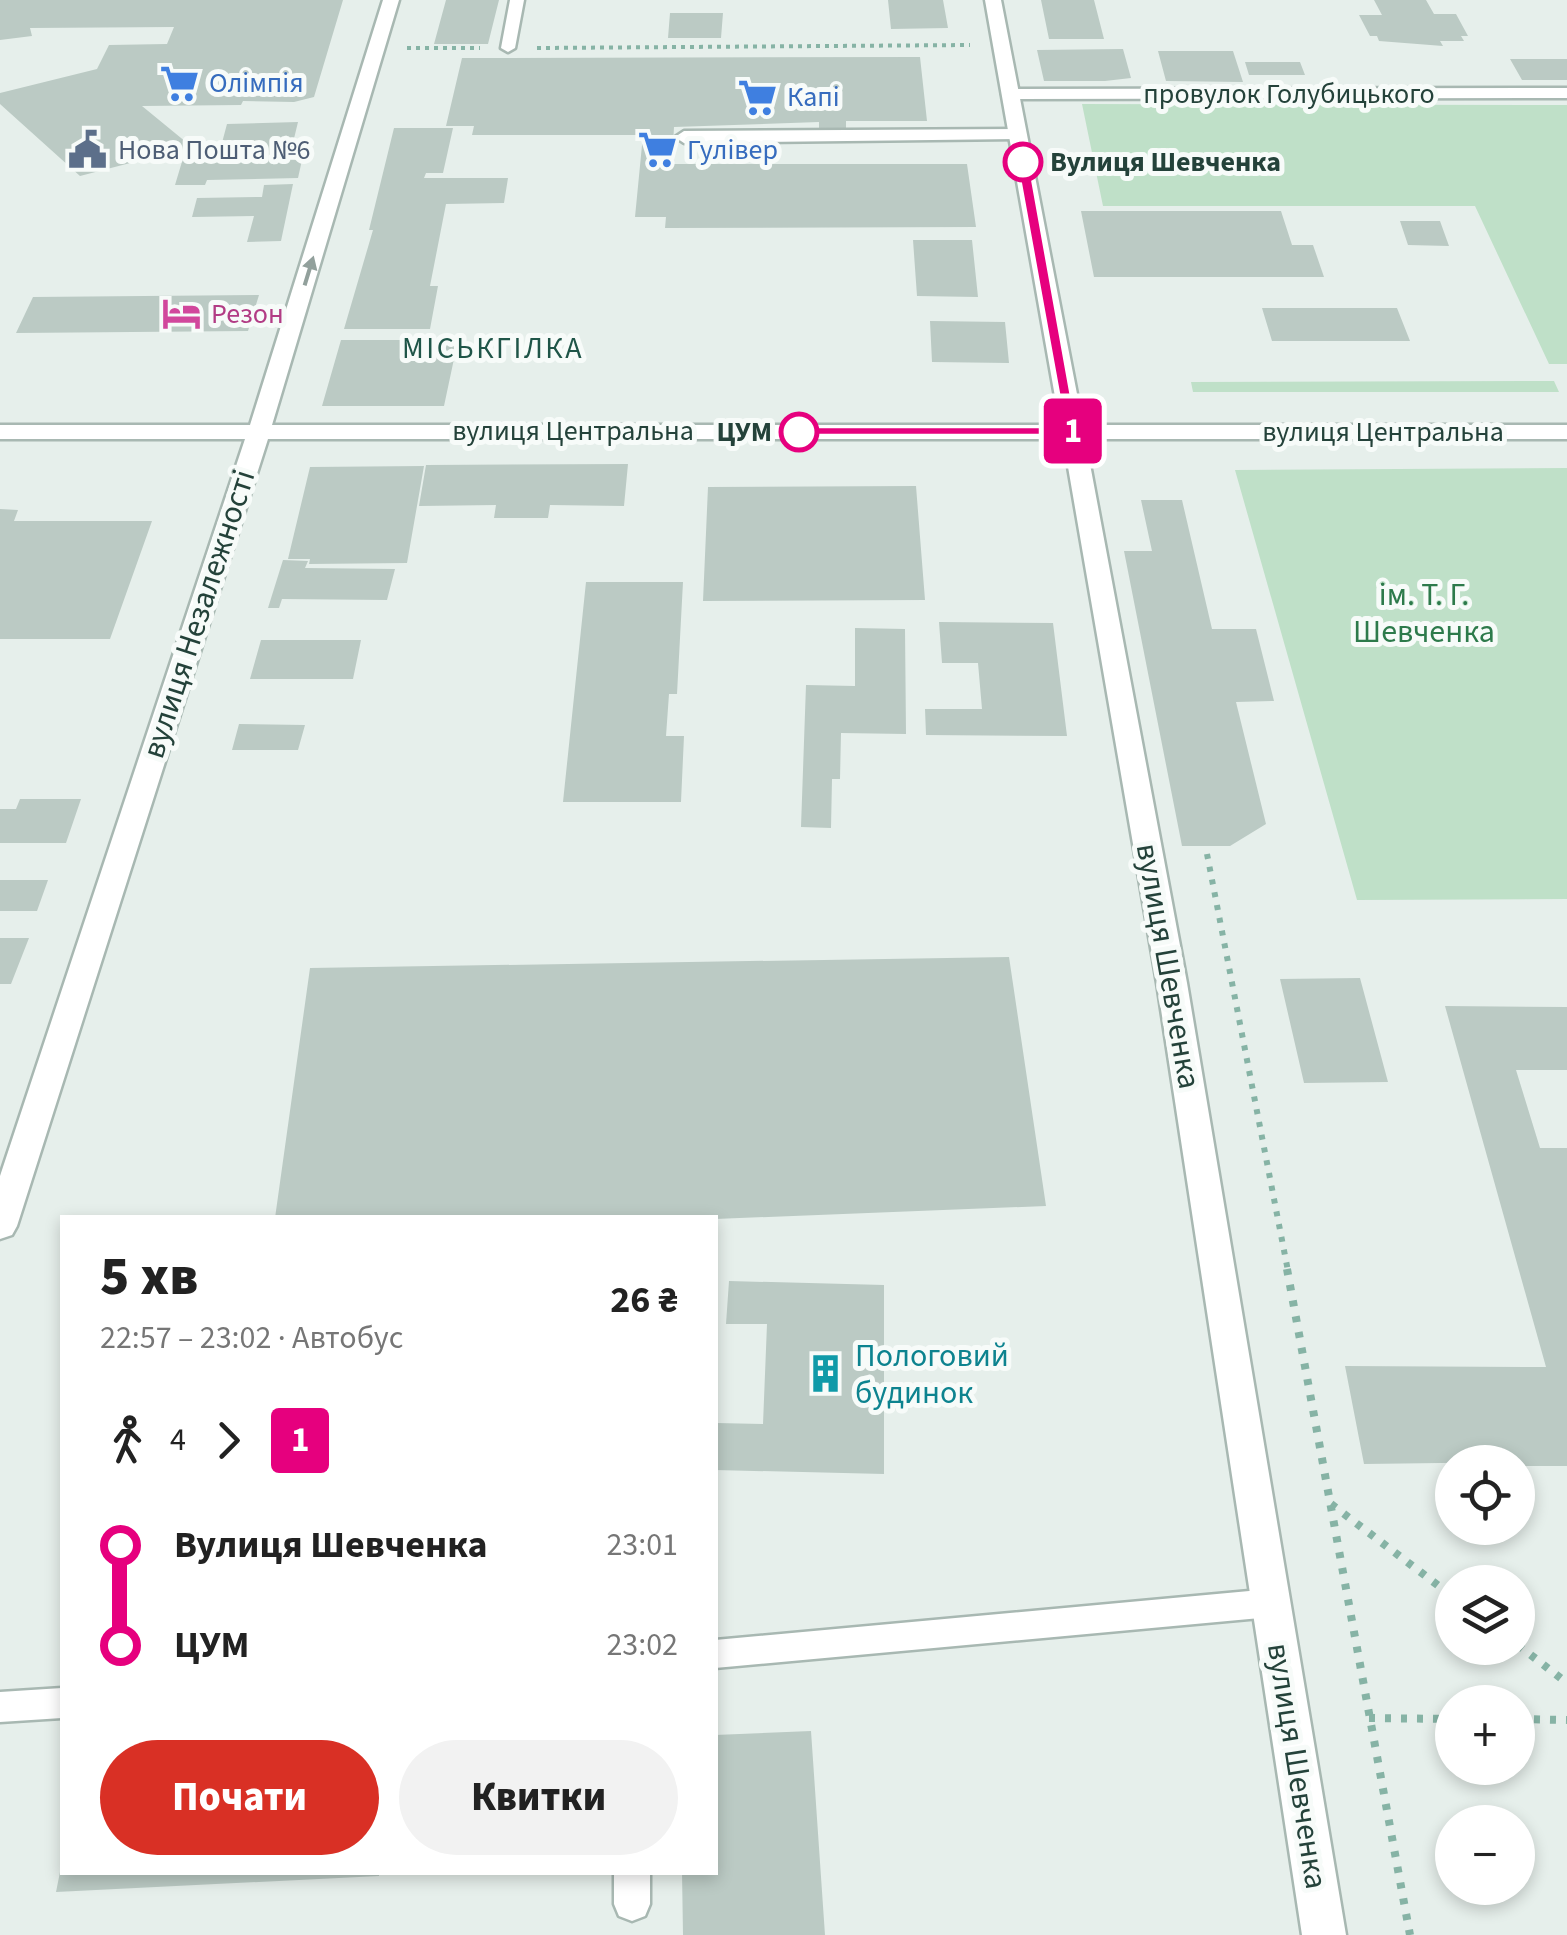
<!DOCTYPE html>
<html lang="uk">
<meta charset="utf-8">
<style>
:root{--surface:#fff;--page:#f2f2f2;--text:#222;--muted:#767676;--accent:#d93025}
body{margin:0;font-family:"Source Sans 3",sans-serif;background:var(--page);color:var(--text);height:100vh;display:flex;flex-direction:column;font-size:38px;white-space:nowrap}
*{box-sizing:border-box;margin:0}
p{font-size:32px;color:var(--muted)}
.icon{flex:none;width:55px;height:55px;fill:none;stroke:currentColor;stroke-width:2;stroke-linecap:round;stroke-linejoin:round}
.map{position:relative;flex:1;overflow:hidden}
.side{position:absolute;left:60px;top:1215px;width:658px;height:660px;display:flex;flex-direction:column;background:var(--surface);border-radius:0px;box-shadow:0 5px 15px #0003}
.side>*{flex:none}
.badge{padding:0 20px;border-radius:8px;font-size:35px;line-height:65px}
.tools{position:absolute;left:1435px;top:1445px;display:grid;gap:20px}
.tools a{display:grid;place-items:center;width:100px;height:100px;border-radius:50%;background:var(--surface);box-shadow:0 5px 15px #0003;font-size:50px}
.map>.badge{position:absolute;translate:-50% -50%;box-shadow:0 0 0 5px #fff}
.legs{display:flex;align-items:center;gap:15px;height:110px;padding:0 40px;font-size:32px}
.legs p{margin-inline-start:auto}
.overview{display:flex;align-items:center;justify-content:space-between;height:170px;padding:0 40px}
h1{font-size:55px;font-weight:800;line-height:75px}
.primary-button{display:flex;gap:20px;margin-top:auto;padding:20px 40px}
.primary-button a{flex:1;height:115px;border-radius:60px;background:var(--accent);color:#fff;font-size:40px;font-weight:800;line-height:115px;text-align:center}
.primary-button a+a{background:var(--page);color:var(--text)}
ul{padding:0 40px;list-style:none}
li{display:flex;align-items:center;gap:35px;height:100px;font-size:38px}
li i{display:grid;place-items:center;width:15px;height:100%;margin:0 12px;background:currentColor}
li i::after{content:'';width:25px;height:25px;margin:-12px;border:8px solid;border-radius:50%;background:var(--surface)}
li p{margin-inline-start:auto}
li:first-child i{background:linear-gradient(#0000 50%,currentColor 0)}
li:last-child i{background:linear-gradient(currentColor 50%,#0000 0)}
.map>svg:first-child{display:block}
.green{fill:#bfe0c8}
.building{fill:#bbcac4}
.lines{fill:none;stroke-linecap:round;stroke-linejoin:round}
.service-casing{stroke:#a8b8b2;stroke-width:5}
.pedestrian-casing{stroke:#a8b8b2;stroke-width:5}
.minor-casing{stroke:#a8b8b2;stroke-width:5}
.tertiary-casing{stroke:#a8b8b2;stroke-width:5}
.path-far2{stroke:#86b3a5;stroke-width:4;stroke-dasharray:4 5;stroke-linecap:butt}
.path-far1{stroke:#86b3a5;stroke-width:6;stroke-dasharray:5 8;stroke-linecap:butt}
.path{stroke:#86b3a5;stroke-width:8;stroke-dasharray:6 10;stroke-linecap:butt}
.service{fill:#fff;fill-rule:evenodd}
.pedestrian{fill:#fff;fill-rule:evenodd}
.minor{fill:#fff;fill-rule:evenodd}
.tertiary{fill:#fff;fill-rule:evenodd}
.oneway{fill:#92a09c}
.line-1{fill:#e6007e;stroke:#fff;stroke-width:2.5}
.stop-1-dot{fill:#fff;stroke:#e6007e;stroke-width:5}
.labels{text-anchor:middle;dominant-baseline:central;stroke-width:10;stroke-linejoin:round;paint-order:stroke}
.far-shop-label{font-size:28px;fill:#366cbe;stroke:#f7fbf9;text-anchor:start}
.far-street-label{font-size:28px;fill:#24423a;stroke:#f7fbf9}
.far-service-label{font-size:28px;fill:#4e5e75;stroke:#f7fbf9;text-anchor:start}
.far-stop-label{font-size:28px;font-weight:bold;fill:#24423a;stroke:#f7fbf9;text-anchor:start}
.far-hotel-label{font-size:28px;fill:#b23c85;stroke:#f7fbf9;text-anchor:start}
.far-neighbourhood-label{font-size:30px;letter-spacing:2.5px;fill:#1f5548;stroke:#f7fbf9}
.park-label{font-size:32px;fill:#2d7a4b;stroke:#f7fbf9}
.street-label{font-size:32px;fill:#24423a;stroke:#f7fbf9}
.culture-label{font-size:32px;fill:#0d838f;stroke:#f7fbf9;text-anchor:start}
</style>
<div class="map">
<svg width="1567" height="1935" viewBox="0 0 1567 1935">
<rect width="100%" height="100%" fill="#e6efeb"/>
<!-- green -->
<path class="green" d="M 1082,104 L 1567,105 L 1567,364 L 1549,364 L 1475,206 L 1103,206 Z
M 1554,381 L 1559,392 L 1193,392 L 1191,382 Z
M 1567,468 L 1567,899 L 1357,900 L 1235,470 Z"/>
<!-- building -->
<path class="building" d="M 0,0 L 343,0 L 314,97 L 294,102 L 243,101 L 241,105 L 142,106 L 192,147 L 80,176 L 0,104 L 0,93 L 97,69 L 109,45 L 167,44 L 174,27 L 30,28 L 32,36 L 0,40 Z
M 446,0 L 499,0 L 488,44 L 434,44 Z
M 888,0 L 943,0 L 948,28 L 891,29 Z
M 1041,0 L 1094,0 L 1104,39 L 1049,39 Z
M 1374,0 L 1426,0 L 1434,14 L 1456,14 L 1468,36 L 1461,36 L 1464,41 L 1440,41 L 1443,46 L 1379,41 L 1377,36 L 1370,36 L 1359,15 L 1382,15 Z
M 670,13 L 723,13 L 721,38 L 668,38 Z
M 1123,49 L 1131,78 L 1105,81 L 1044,81 L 1037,50 Z
M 1158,51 L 1233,51 L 1243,82 L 1166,81 Z
M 920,57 L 927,121 L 846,121 L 846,129 L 819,129 L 819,122 L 674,127 L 672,164 L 967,164 L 976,227 L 665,228 L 666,217 L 635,217 L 643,135 L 472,135 L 474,126 L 446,126 L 462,58 Z
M 1510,59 L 1567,59 L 1567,80 L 1522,80 Z
M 1245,62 L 1300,62 L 1305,75 L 1249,75 Z
M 298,122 L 291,151 L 304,151 L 298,178 L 207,180 L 205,185 L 175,185 L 184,155 L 219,154 L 227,124 Z
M 394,128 L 453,128 L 443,173 L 426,173 L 424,178 L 508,178 L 504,203 L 446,204 L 430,286 L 438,286 L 430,329 L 344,329 L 373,230 L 369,230 Z
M 293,184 L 281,241 L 247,242 L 254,216 L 192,217 L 197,198 L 262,197 L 264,185 Z
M 1081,211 L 1281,211 L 1292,245 L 1313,245 L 1324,277 L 1094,277 Z
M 1400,221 L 1440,221 L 1449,246 L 1408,245 Z
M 913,240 L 972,240 L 978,297 L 917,296 Z
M 259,295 L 248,331 L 16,333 L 33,297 Z
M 1262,308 L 1397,308 L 1410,341 L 1272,341 Z
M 930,321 L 1005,322 L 1009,363 L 932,362 Z
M 341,340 L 458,340 L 444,406 L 322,406 Z
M 628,464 L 624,506 L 550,505 L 548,518 L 494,518 L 496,505 L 419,506 L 426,465 Z
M 424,466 L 407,563 L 309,564 L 310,559 L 288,559 L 310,467 Z
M 916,486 L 925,600 L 703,601 L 708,487 Z
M 1141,500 L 1182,500 L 1212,629 L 1256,629 L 1274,701 L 1236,702 L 1266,824 L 1230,846 L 1182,846 L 1124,551 L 1152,551 Z
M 0,509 L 18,510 L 14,521 L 152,521 L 110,639 L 0,639 Z
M 283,560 L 308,561 L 305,568 L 395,569 L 387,600 L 282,599 L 279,608 L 268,608 Z
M 586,582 L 683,582 L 677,694 L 669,694 L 666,736 L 684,736 L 681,802 L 563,802 Z
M 939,622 L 1053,623 L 1067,736 L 926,735 L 925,709 L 982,709 L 978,663 L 942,663 Z
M 855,628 L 905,629 L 906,734 L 841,733 L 840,779 L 832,779 L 831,828 L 801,827 L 806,685 L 855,686 Z
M 261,640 L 361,640 L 353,679 L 250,679 Z
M 239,724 L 305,725 L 298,750 L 232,750 Z
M 20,799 L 81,799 L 66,843 L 0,843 L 0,809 L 16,809 Z
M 0,880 L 48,880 L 37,911 L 0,911 Z
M 0,938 L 29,938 L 11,984 L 0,984 Z
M 1009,957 L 1046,1206 L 715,1219 L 275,1218 L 310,968 Z
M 1360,978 L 1388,1082 L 1304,1083 L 1280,979 Z
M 1445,1006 L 1567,1007 L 1567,1070 L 1516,1070 L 1540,1148 L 1567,1148 L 1567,1466 L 1518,1466 L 1518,1462 L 1364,1464 L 1345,1366 L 1546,1367 Z
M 729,1281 L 884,1285 L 884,1474 L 715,1470 L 716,1423 L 763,1424 L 767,1324 L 726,1324 Z
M 811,1731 L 825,1935 L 683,1935 L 682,1872 L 715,1872 L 715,1735 Z
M 60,1872 L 379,1872 L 379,1876 L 56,1892 Z"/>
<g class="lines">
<defs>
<path id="service" d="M 510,0 L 524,0 L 515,48 L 508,52 L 501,48 Z
M 1271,1589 L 1282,1593 L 1287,1603 L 1282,1613 L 1271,1617 L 715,1668 L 715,1640 Z
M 62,1688 L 62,1718 L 0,1722 L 0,1692 Z
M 614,1872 L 650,1872 L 650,1904 L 645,1916 L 632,1921 L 619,1916 L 614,1904 Z"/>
<path id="pedestrian" d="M 1567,88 L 1567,98 L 1011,99 L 1002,94 L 1011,89 Z"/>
<path id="minor" d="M 1018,129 L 1025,131 L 1025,139 L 684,143 L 675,137 L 684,131 Z
M 1073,425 L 1084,432 L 1187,983 L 1346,1935 L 1302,1935 L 1157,983 L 1062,432 Z"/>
<path id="tertiary" d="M 383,0 L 399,0 L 272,425 L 1060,425 L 985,0 L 1001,0 L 1083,425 L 1567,425 L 1567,439 L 268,439 L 17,1226 L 12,1235 L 0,1239 L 0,1176 L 245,439 L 0,439 L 0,425 L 250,425 Z"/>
</defs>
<!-- service casing -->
<use href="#service" class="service-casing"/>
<!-- pedestrian casing -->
<use href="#pedestrian" class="pedestrian-casing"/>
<!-- minor casing -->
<use href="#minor" class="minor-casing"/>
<!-- tertiary casing -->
<use href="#tertiary" class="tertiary-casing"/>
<!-- path-far2 -->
<path class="path-far2" d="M 407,48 L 480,48
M 537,48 L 970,45"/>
<!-- path-far1 -->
<path class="path-far1" d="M 1207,854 L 1288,1271"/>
<!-- path -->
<path class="path" d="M 1287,1269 L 1410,1935
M 1331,1504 L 1452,1596
M 1518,1645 L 1567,1683
M 1369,1718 L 1452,1719
M 1518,1719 L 1567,1720"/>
<!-- service -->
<use href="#service" class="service"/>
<!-- pedestrian -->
<use href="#pedestrian" class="pedestrian"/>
<!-- minor -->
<use href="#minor" class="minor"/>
<!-- tertiary -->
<use href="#tertiary" class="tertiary"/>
</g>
<!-- one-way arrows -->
<defs><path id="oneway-solid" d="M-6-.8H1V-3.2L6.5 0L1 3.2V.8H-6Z" transform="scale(2.5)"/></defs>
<use class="oneway" href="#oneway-solid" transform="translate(309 271) rotate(-73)"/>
<!-- line-1 -->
<path class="line-1" d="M 1023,159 L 1029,162 L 1078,435 L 794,435 L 792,432 L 799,427 L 1065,427 L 1017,162 Z"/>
<!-- icons -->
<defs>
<symbol id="supermarket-bare" viewBox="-9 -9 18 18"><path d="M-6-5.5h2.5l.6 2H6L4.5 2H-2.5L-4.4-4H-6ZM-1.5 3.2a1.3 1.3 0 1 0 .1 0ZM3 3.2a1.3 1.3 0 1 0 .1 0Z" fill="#3f7fe0" stroke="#f7fbf9" stroke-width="2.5" paint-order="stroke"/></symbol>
<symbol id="civic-bare" viewBox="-9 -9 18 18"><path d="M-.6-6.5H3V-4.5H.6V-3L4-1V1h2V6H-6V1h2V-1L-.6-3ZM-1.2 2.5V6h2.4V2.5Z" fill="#5c6f8a" stroke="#f7fbf9" stroke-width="2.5" paint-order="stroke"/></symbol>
<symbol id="hotel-bare" viewBox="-9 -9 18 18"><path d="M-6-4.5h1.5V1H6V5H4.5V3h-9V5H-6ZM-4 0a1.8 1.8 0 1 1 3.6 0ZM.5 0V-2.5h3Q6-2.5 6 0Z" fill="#d1479c" stroke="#f7fbf9" stroke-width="2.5" paint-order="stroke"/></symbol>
<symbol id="building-bare" viewBox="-9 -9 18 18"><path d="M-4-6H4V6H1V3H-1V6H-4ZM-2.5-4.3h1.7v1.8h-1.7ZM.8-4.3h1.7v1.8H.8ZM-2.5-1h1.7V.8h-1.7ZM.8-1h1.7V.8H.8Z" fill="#0f9aa8" stroke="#f7fbf9" stroke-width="2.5" paint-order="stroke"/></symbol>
</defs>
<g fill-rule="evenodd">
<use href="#supermarket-bare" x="152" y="56" width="55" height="55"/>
<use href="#supermarket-bare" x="730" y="70" width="55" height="55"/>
<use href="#civic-bare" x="60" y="122" width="55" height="55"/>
<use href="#supermarket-bare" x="630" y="122" width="55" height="55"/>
<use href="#hotel-bare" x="154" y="286" width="55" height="55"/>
<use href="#building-bare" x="798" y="1346" width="55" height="55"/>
</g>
<!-- markers -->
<g class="stop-1-dot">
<circle cx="1023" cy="162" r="18"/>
<circle cx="799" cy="432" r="18"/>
</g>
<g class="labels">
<!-- far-shop labels -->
<g class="far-shop-label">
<text x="209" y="83">Олімпія</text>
<text x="787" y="97">Капі</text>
<text x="687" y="150">Гулівер</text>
</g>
<!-- far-street labels -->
<g class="far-street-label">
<text x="1289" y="94">провулок Голубицького</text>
<text x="573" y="431">вулиця Центральна</text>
<text x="1383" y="432">вулиця Центральна</text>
</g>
<!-- far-service labels -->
<g class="far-service-label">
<text x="118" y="150">Нова Пошта №6</text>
</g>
<!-- far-stop labels -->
<g class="far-stop-label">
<text x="1050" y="162">Вулиця Шевченка</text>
<text x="772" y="432" text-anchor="end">ЦУМ</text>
</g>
<!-- far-hotel labels -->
<g class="far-hotel-label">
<text x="211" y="314">Резон</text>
</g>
<!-- far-neighbourhood labels -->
<g class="far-neighbourhood-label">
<text x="493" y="348">МІСЬКГІЛКА</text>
</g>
<!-- park labels -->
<g class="park-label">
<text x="1424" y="595">ім. Т. Г.<tspan x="1424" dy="37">Шевченка</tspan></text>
</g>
<!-- street labels -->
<g class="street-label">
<text transform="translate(199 614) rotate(-72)">вулиця Незалежності</text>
<text transform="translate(1168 966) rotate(80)">вулиця Шевченка</text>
<text transform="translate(1297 1766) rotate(81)">вулиця Шевченка</text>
</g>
<!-- culture labels -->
<g class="culture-label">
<text x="855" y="1356">Пологовий<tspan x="855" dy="37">будинок</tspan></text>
</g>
</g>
</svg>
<div class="tools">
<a><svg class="icon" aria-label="locate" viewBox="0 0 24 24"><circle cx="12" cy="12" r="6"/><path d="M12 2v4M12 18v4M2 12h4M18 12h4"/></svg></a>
<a><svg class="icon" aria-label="layers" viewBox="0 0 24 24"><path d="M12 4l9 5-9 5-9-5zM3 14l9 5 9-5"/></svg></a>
<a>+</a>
<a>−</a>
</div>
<b class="badge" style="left:1073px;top:431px;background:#e6007e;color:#fff">1</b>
<section class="side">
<div class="overview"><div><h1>5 хв</h1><p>22:57 – 23:02 · Автобус</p></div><b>26 ₴</b></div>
<div class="legs"><svg class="icon" aria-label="walk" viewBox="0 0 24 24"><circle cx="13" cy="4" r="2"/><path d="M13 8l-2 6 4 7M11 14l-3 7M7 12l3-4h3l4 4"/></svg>4<svg class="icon" aria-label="forward" viewBox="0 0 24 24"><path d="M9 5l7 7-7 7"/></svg><b class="badge" style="background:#e6007e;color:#fff">1</b></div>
<ul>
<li><i style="color:#e6007e"></i><b>Вулиця Шевченка</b><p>23:01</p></li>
<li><i style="color:#e6007e"></i><b>ЦУМ</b><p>23:02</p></li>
</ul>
<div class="primary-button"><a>Почати</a><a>Квитки</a></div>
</section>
</div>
